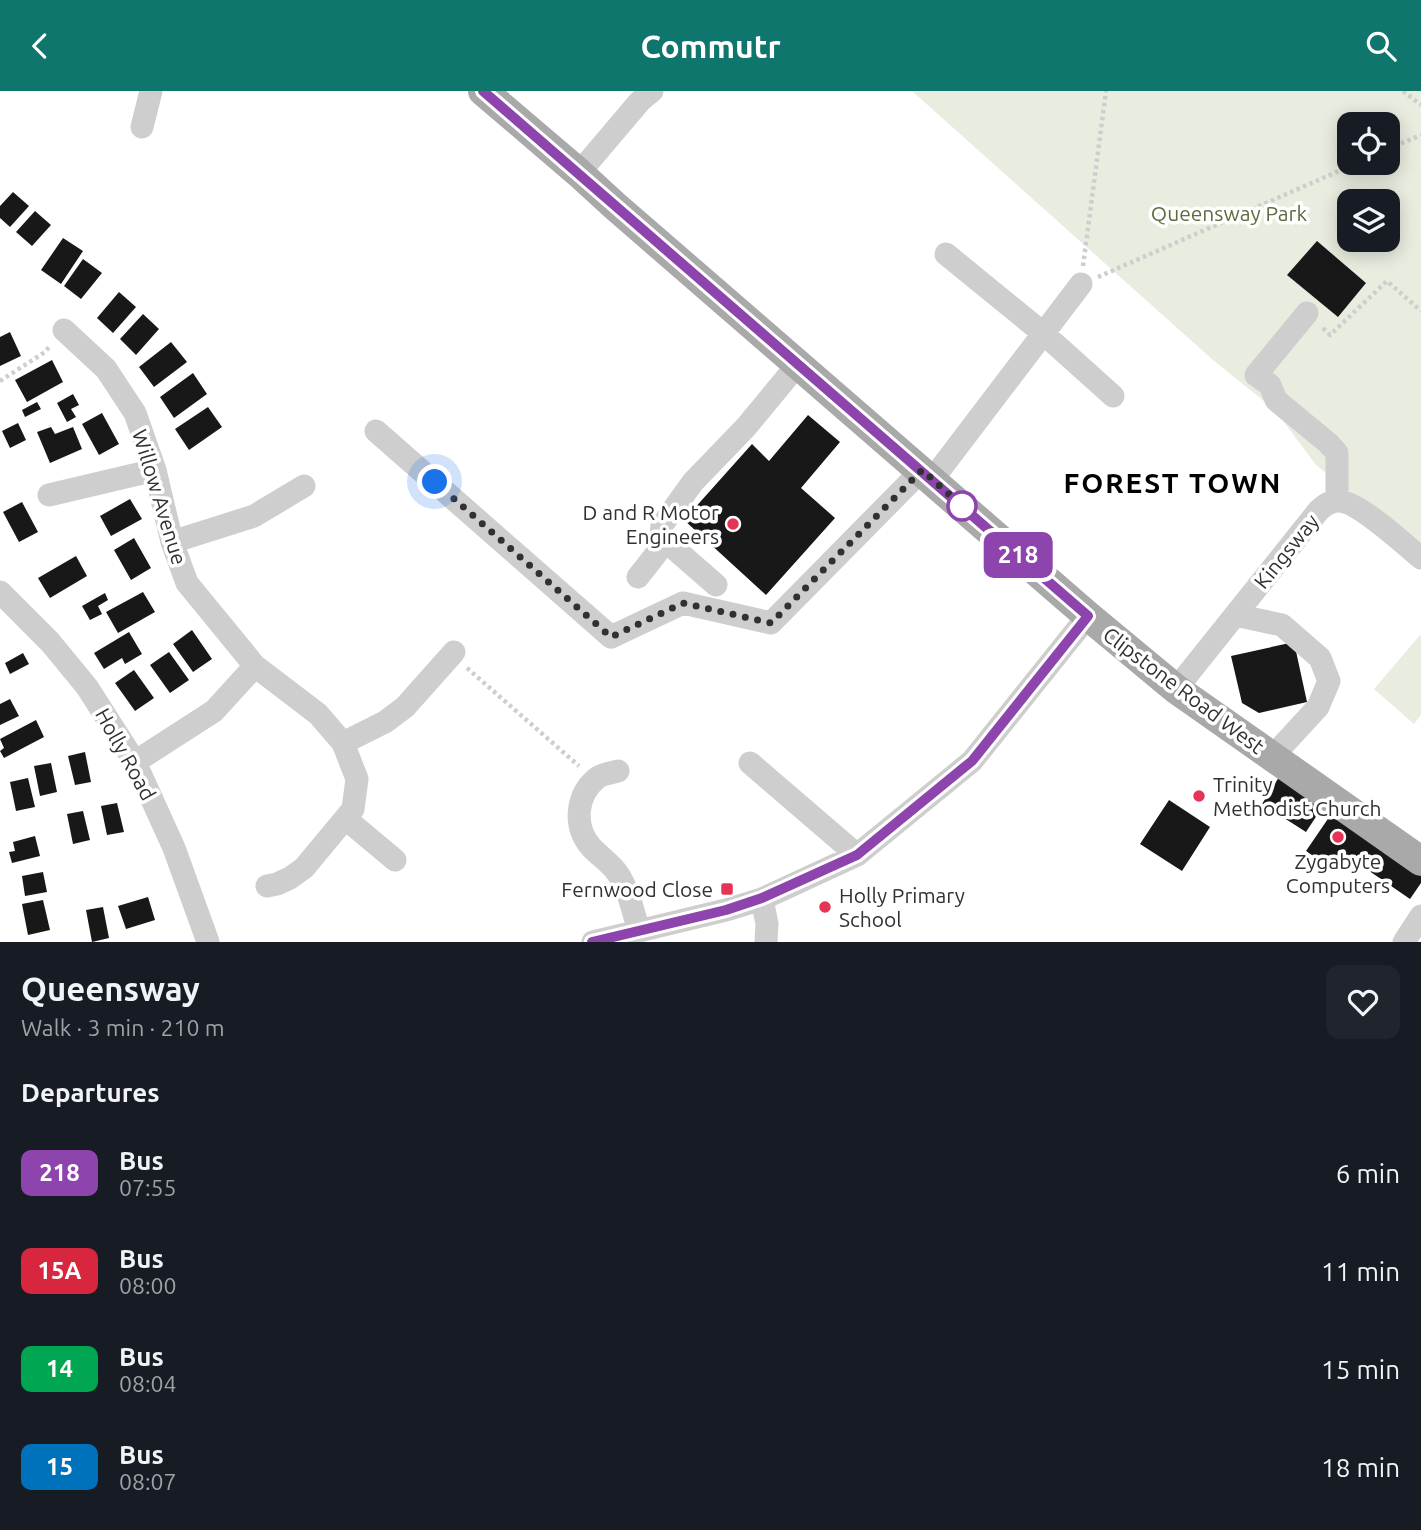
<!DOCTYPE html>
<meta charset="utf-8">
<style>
:root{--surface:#171b24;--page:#20242c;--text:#f1f3f6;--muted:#9ea1a6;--accent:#0f766e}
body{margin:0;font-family:Ubuntu,sans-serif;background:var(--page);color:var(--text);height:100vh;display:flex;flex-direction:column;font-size:26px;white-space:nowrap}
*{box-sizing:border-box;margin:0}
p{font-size:23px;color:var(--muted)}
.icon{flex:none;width:38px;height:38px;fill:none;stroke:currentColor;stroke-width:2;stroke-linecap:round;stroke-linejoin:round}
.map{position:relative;height:851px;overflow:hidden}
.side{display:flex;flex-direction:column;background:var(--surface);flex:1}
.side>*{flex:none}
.badge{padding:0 14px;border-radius:10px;font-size:24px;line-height:46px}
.fabs{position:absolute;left:1337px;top:21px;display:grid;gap:14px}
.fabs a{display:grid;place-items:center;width:63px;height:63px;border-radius:14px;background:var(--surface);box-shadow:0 4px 18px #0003;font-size:35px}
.you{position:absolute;width:35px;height:35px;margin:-18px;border:5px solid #fff;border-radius:50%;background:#1a73e8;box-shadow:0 0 0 10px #1a73e833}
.map>.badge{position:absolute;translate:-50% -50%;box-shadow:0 0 0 4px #fff}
h2{padding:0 21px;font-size:26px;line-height:63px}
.round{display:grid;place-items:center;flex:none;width:74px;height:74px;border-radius:14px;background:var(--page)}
.overview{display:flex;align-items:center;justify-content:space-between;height:119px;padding:0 21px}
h1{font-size:33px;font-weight:700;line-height:52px}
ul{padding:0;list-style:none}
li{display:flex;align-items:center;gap:21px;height:98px;padding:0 21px}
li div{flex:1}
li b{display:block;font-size:26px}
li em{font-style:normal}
li .badge{min-width:77px;font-weight:700;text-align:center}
header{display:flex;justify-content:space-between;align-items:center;height:91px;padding:0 21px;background:var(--accent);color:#fff;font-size:32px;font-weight:700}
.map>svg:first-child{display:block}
.green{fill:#e8eddf;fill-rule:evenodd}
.building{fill:#181818}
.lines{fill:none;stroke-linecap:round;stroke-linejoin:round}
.path{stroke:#cecece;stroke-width:4.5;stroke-dasharray:3.5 3.5;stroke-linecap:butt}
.minor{stroke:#cecece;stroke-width:23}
.major{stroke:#a9a9a9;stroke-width:30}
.line-casing{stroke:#fff;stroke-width:16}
.line{stroke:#8e44ad;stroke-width:10}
.walk{stroke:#313131;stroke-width:7;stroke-dasharray:0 12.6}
.stop-dot{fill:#fff;stroke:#8e44ad;stroke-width:3.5}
.poi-dot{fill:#e63456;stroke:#fff;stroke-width:2.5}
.labels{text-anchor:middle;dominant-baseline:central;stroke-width:7;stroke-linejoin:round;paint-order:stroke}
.park-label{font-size:21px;fill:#596d3d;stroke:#fff}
.street-label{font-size:21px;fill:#313131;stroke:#fff}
.poi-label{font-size:21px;fill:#313131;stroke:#fff;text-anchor:end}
.district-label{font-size:28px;font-weight:bold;letter-spacing:2px;fill:#000;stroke:#fff}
</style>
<header><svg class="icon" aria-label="back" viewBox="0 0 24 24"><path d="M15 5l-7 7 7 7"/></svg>Commutr<svg class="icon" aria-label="search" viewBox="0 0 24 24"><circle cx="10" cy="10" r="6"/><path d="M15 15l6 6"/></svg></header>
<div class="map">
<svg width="1421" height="851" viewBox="0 0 1421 851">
<rect width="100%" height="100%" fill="#fff"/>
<!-- green -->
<path class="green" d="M 912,0 L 1421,0 L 1421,456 L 1316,374 L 1275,319 L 1213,269 ZM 1349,33 L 1388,33 L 1388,72 L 1349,72 ZM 1349,110 L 1388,110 L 1388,149 L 1349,149 Z
M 1421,543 L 1421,624 L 1414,633 L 1374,598 Z"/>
<!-- building -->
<path class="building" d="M 13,101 L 29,115 L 10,136 L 0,127 L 0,115 Z
M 35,120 L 51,134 L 32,155 L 16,141 Z
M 63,147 L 83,160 L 61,193 L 41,179 Z
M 1317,150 L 1366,192 L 1338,226 L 1287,184 Z
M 83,168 L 102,182 L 81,208 L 64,195 Z
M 119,201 L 136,216 L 113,242 L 97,227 Z
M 143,223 L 159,238 L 136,264 L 120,248 Z
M 10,241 L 21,265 L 0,275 L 0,246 Z
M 171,251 L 187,271 L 154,296 L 139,276 Z
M 52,269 L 63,291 L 27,311 L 15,289 Z
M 193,282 L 207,303 L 174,327 L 160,306 Z
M 73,303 L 79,314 L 71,318 L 76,326 L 67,331 L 57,312 Z
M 37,311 L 41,318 L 25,326 L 22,319 Z
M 208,316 L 222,336 L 189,359 L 175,338 Z
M 102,322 L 119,353 L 99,364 L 82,333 Z
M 808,324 L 840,351 L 801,397 L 835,427 L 766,504 L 684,429 L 752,353 L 769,370 Z
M 18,332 L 26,349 L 10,357 L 2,340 Z
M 51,336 L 55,343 L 73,336 L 82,358 L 50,372 L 37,341 Z
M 130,408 L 142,428 L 111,445 L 100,425 Z
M 22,411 L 38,441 L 19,451 L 3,421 Z
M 134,447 L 151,477 L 131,489 L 114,459 Z
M 76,465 L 87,485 L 50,507 L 38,487 Z
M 143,501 L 155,521 L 118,542 L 106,521 Z
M 105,502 L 108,509 L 98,515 L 102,523 L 90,529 L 82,515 Z
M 192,539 L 212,568 L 193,581 L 173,553 Z
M 129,541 L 142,563 L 125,573 L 122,567 L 104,578 L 94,562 Z
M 1294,551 L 1307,611 L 1259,622 L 1242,612 L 1231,565 Z
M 169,561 L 189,589 L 170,602 L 150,574 Z
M 23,562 L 29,573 L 10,583 L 5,572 Z
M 134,579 L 154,607 L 135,620 L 115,592 Z
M 10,608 L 19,625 L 0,634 L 0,613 Z
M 36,629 L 44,646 L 4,667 L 0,660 L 4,657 L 0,648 Z
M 85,661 L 91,691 L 75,694 L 68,665 Z
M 51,672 L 57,701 L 40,705 L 34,675 Z
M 1281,683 L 1325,712 L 1306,741 L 1262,713 Z
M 28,687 L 35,716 L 16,720 L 10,691 Z
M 1169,709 L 1210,736 L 1182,780 L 1140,753 Z
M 117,712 L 124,741 L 107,744 L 101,715 Z
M 1334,719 L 1421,778 L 1421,792 L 1410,808 L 1346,764 L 1335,780 L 1306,760 Z
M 83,720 L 90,749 L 73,753 L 67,723 Z
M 35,745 L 40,765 L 12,772 L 9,761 L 15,760 L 13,751 Z
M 43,781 L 47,801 L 25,805 L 22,785 Z
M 148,806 L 155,829 L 126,838 L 118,815 Z
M 43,809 L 50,839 L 28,844 L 22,813 Z
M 103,816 L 109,847 L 92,851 L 86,819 Z"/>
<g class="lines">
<!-- path -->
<path class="path" d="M 1403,0 L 1421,14
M 1388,58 L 1421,44
M 1083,175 L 1106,0
M 1098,186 L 1357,72
M 1323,237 L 1330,244 L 1387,190 L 1421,220
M 0,290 L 45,261 L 50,255
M 467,577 L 579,675"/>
<!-- minor -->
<path class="minor" d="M 142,36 L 151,0
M 579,82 L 640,10 L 652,0
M 946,163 L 1044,243 L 1113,305
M 1307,222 L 1256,284 L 1270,294 L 1276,309 L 1328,352 L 1337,362 L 1337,409
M 64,239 L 106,278 L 135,322 L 155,379 L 172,451 L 187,492 L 255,575 L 214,620 L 135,671
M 376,340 L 611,546 L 683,512 L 771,532 L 922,379
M 932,389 L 1081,193
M 49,404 L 155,379
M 661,446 L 716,494
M 172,451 L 254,425 L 304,395
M 638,486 L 660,458 L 662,434 L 693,391 L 746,336 L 798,273
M 0,501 L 50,551 L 87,596 L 135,671 L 174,757 L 208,851
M 1235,524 L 1282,534 L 1320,567 L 1329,590 L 1318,616 L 1272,666
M 255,575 L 318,623 L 343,652 L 357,688 L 353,718 L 304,777 L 290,787 L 277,793 L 267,795
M 1176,598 L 1319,419 C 1325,414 1330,410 1338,410 C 1357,409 1405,454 1421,467
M 343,652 L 385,631 L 405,616 L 454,561
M 750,672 L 857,764
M 618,680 C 611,682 602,683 597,687 C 576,704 573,735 591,756 C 599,765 611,772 618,783 C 629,799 633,821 639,840
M 346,728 L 395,769
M 762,808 L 767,833 L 766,851
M 593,851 L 726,819 L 762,808 L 857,764 L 972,670 L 1088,525
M 1404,851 L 1421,825"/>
<!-- major -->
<path class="major" d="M 483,0 L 579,82 L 615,115 L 1088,525 L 1176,598 L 1421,770"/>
</g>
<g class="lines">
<defs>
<path id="line" d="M 483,0 L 1088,525 L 972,670 L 857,764 L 762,807 L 726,819 L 592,851"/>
</defs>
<!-- line casing -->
<use href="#line" class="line-casing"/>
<!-- line -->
<use href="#line" class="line"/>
<!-- walk -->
<path class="walk" d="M 435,391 L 611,546 L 683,512 L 771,532 L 922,379 L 971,423 L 962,415"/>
</g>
<!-- markers -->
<circle class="stop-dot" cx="962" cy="415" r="14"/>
<g class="poi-dot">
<circle cx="733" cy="433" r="7"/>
<circle cx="1199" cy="705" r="7"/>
<circle cx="1338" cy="746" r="7"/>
<rect x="720" y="791" width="14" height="14" rx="3.5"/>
<circle cx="825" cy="816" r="7"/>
</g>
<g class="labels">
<!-- park labels -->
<g class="park-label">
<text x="1229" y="122">Queensway Park</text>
</g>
<!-- street labels -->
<g class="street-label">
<text transform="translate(160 406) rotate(73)">Willow Avenue</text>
<text transform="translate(1286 460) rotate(-51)">Kingsway</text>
<text transform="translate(1184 599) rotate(37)">Clipstone Road West</text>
<text transform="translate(126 663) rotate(61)">Holly Road</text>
</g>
<!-- poi labels -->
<g class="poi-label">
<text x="719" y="421">D and R Motor<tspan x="719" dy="24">Engineers</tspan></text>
<text x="1213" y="693" text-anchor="start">Trinity<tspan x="1213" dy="24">Methodist Church</tspan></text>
<text x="1338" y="770" text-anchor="middle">Zygabyte<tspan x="1338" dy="24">Computers</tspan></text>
<text x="713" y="798">Fernwood Close</text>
<text x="839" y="804" text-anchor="start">Holly Primary<tspan x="839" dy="24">School</tspan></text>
</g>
<!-- district labels -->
<g class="district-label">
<text x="1173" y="391">FOREST TOWN</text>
</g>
</g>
</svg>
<div class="fabs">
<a><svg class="icon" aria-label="locate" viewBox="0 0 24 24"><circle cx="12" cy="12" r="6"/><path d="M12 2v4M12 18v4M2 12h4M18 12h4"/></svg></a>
<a><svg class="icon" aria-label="layers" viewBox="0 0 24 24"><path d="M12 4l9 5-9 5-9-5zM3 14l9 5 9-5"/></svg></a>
</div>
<div class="you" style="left:435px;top:391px"></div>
<b class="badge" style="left:1018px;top:464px;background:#8e44ad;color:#fff">218</b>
</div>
<section class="side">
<div class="overview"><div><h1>Queensway</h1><p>Walk · 3 min · 210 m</p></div><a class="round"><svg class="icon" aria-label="heart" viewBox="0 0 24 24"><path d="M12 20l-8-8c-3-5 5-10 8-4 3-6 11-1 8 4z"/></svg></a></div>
<h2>Departures</h2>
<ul>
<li><span class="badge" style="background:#8e44ad;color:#fff">218</span><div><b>Bus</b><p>07:55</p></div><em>6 min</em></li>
<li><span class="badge" style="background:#d7263d;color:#fff">15A</span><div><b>Bus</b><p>08:00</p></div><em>11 min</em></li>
<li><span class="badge" style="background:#00a651;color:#fff">14</span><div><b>Bus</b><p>08:04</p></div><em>15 min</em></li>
<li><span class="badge" style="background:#0072bc;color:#fff">15</span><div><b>Bus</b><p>08:07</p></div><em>18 min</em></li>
</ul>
</section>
